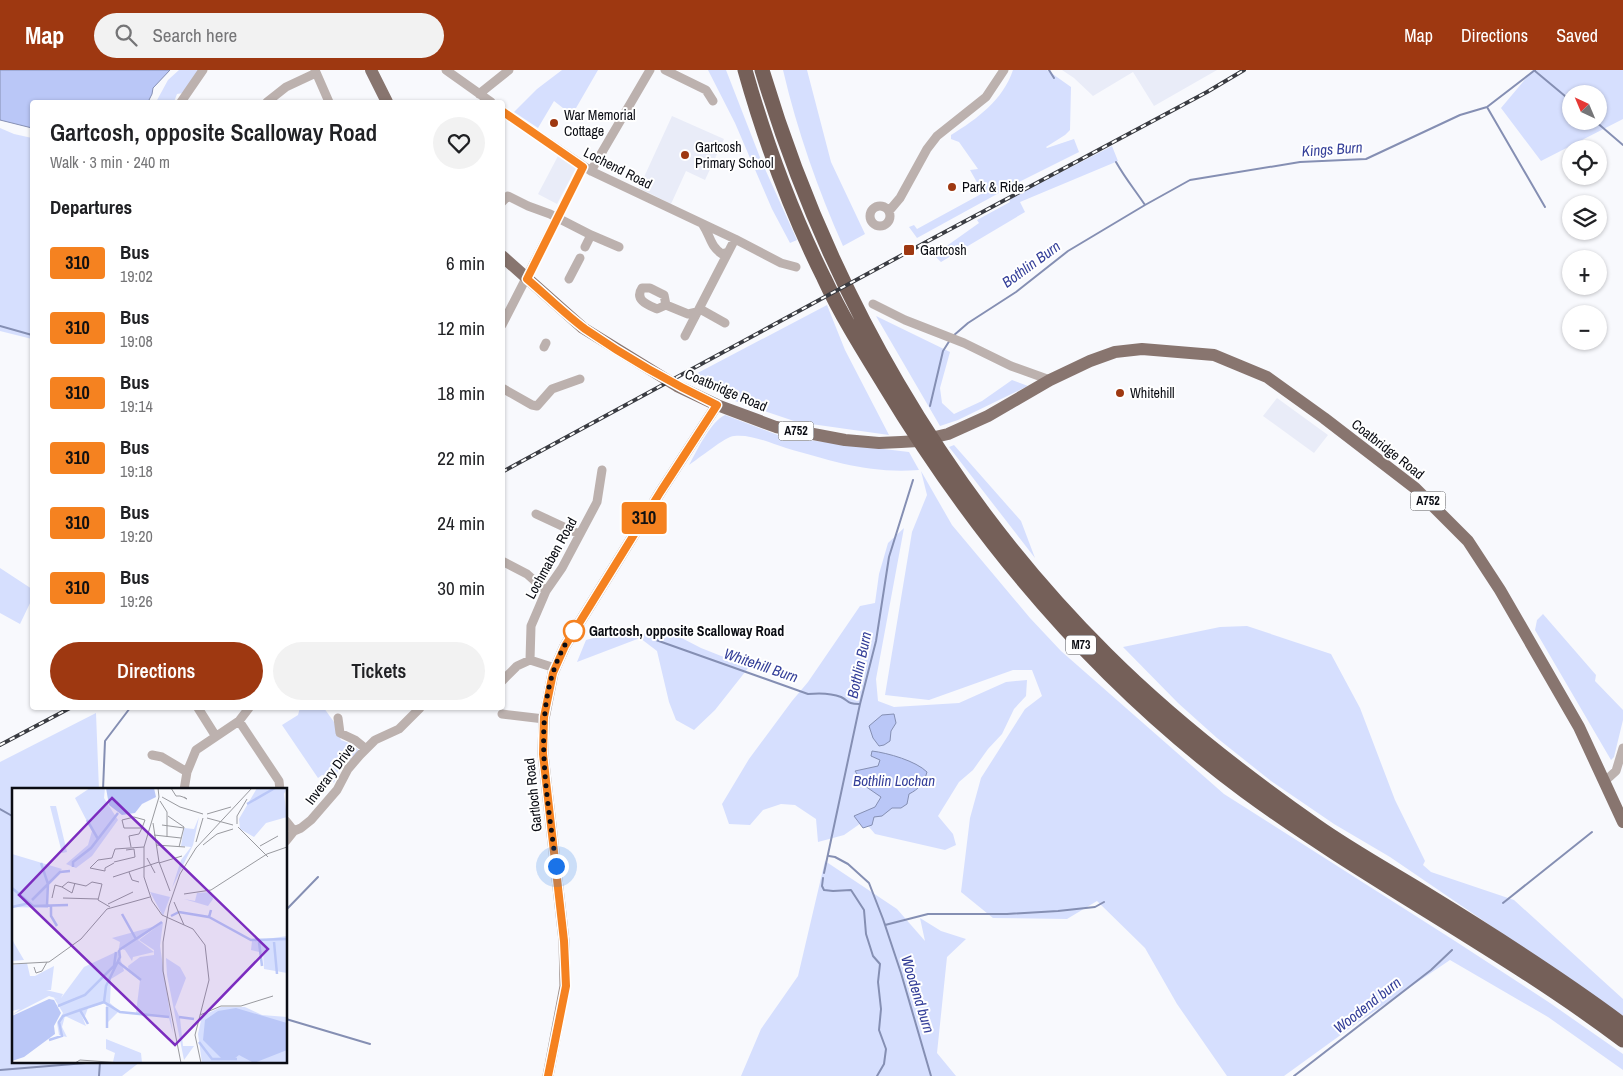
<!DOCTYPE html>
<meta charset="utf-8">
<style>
:root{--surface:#fff;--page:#f2f2f2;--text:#202124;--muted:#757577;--accent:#9e3811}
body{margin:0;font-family:"Archivo Narrow",sans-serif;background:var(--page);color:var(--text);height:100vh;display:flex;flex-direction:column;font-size:19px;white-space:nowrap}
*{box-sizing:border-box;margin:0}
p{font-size:16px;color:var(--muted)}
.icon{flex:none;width:28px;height:28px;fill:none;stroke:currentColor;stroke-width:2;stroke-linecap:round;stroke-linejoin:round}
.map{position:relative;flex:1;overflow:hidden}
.panel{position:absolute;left:30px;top:30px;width:475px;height:610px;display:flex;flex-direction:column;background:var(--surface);border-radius:5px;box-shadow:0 1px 4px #0004}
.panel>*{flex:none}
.badge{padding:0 10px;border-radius:4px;font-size:18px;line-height:32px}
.needle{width:32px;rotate:316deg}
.controls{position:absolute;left:1562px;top:15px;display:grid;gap:10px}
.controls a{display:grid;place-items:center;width:45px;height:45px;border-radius:50%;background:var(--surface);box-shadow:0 1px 4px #0004;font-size:25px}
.you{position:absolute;width:25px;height:25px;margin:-12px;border:4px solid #fff;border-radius:50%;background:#1a73e8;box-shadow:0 0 0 8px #1a73e833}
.map>.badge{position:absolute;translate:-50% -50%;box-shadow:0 0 0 2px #fff}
h2{padding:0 20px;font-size:19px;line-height:45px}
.round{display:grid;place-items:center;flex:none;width:52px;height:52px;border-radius:26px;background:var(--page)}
.summary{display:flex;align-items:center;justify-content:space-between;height:85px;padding:0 20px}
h1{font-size:24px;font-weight:600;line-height:38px}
.primary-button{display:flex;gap:10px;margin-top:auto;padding:10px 20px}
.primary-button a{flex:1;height:58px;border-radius:30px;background:var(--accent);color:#fff;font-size:20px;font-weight:600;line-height:58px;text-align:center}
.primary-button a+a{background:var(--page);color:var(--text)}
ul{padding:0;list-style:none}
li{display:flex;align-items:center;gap:15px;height:65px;padding:0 20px}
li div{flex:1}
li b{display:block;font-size:19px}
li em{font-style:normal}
li .badge{min-width:55px;font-weight:700;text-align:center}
header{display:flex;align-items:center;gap:30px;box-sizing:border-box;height:70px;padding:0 25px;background:var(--accent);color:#fff}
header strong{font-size:24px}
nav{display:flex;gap:28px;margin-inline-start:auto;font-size:18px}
.search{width:350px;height:45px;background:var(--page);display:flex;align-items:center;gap:12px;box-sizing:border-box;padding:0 18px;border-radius:28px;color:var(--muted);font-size:19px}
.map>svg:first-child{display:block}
.built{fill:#e9ecf8}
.green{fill:#d6dffe;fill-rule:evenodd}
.water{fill:#bac7f7;stroke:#858fb3}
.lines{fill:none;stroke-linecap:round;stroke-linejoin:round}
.stream{stroke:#858fb3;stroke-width:2}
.minor{stroke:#bcb1ae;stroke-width:9}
.secondary{stroke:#9d8e89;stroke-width:11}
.primary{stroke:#88756f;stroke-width:12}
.motorway{stroke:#756059;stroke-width:15}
.rail-casing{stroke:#3a3c42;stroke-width:4}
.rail{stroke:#fff;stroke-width:2;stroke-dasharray:5.5;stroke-linecap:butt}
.line-casing{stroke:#fff;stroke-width:11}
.line{stroke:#f58220;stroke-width:8}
.walk{stroke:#0a0c13;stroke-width:5;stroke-dasharray:0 9}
.poi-dot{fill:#9e3811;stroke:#fff;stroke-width:2}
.stop-dot{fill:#fff;stroke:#f58220;stroke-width:2.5}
.labels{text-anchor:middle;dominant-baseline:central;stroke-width:4;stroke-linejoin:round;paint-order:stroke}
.shield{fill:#fff;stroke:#54555a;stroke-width:1}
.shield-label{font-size:12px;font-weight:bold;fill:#0a0c13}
.poi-label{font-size:14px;fill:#0a0c13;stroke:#fff;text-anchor:start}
.street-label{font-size:14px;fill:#0a0c13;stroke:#fff}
.stop-label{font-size:14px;font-weight:bold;fill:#0a0c13;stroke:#fff;text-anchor:start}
.water-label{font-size:15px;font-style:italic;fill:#343f99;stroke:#fff}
.inset-river{fill:none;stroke:#bac7f7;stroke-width:2.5}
.inset-road{fill:none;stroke:#999a9f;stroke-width:1}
.view{fill:#7b2cbf;fill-opacity:0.15;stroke:#7b2cbf;stroke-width:2.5}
.inset-edge{fill:none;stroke:#0a0c13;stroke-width:2.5}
</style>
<header>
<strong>Map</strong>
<div class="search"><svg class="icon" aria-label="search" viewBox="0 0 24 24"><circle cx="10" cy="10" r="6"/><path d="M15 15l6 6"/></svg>Search here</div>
<nav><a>Map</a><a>Directions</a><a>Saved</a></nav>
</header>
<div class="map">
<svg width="1623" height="1006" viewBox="0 0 1623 1006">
<rect width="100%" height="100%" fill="#f8f9fd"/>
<!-- built -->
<path class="built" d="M 1062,0 L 1217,0 L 1154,36 L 1133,2 L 1093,26 L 1074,8 Z
M 672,46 L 724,69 L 705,110 L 686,101 L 671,134 L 639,118 Z
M 558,86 L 576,98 L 557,134 L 538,124 Z
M 1277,328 L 1328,365 L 1314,383 L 1263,346 Z"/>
<!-- green -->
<path class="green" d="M 179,0 L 200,0 L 183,23 L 177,24 L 174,32 L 156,32 L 168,10 Z
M 562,0 L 598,0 L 572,45 L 554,31 L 538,58 L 514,42 L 537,19 Z
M 708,0 L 726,0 L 761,90 L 797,170 L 790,173 L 772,139 L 735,53 Z
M 783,0 L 807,0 L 831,92 L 865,164 L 843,176 C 818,120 797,60 783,0 Z
M 1013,0 L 1047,0 L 1071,17 L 1070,60 L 1065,65 L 1046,77 L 1047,78 L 1074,69 L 1079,82 L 1019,112 L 917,168 L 909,157 L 914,155 L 917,159 L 983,123 L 970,100 L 978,99 L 959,72 L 951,69 L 951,65 C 977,49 1003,30 1013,0 Z
M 1533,0 L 1623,0 L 1623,49 L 1541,91 L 1501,38 ZM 1571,24 L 1599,24 L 1599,51 L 1571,51 Z
M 0,58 L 14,64 L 32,68 L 32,269 L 0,261 Z
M 1112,76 L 1118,91 L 1020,132 L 1025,142 L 941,192 L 934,185 L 979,153 L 977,150 L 1010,132 L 1009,129 Z
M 827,235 L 845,280 L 889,365 L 797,352 L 732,330 L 690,307 Z
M 876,246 L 950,282 L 940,318 L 942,333 L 954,344 L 982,331 L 1012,310 L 1028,316 L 958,350 L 940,356 Z
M 725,345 L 783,367 L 909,382 L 919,400 C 870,404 832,391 786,378 C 770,373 751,364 734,366 C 726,366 697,390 689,395 C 697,381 710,352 725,345 Z
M 954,375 L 1021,451 L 1035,488 L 949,377 Z
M 921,401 L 952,455 L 1030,548 L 1061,581 L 1224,724 L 1455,871 L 1550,933 L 1623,984 L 1623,1000 L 1548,947 L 1450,890 L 1360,951 L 1284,1006 L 1227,1006 L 1177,934 L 1145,878 L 1097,831 L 1067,849 L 993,848 L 961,822 L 970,748 L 981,708 L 1025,639 L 1042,626 L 1032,600 L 1013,600 L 929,630 L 885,625 L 912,462 L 927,425 Z
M 904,458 L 876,609 L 878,631 L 894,637 L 959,633 L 1006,612 L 1027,610 L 1026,626 L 1014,639 L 1002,664 L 988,679 L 973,700 L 959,712 L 938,746 L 953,764 L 956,775 L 945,780 L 875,764 L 864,751 L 844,765 L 818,772 L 816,749 L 795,735 L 781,734 L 763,740 L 750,755 L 729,754 L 722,734 L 749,689 L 792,631 L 808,612 L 860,536 L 875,533 L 879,504 L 888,473 Z
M 0,498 L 32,519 L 32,529 L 20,554 L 0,543 Z
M 1543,544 L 1596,605 L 1595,611 L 1623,640 L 1623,650 L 1614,687 L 1611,690 L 1535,560 L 1537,550 Z
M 1247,556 L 1331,584 L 1360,638 L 1395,730 L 1425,791 L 1423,795 L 1431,802 L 1514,830 L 1623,929 L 1623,946 L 1390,787 L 1334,754 L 1271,711 L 1217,668 L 1178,633 L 1123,577 L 1220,557 Z
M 670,562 L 701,578 L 749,597 L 715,640 L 694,660 L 676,650 L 669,632 L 657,581 L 640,568 L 577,592 L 586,570 L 605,565 Z
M 300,638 L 324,638 L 334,652 L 341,670 L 354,675 L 359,681 L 338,701 L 334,713 L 328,706 L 322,705 L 318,708 L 282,655 L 298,645 Z
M 96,643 L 99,720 L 14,720 L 14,992 L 140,992 L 122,1006 L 0,1006 L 0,692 Z
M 825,791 L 897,839 L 925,871 L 920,848 L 941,861 L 966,869 L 947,887 L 937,983 L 956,1006 L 741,1006 L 761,959 L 798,906 Z"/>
<!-- water -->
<path class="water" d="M 0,0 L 170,0 L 153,18 L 152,24 L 148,32 L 32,32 L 32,58 L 0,50 Z
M 894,644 L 896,653 L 891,661 L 890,671 L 884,675 L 879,676 L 873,668 L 869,656 L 882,645 Z
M 872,681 C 888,683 916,691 927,702 C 924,713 919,719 909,724 L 907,734 L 901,738 L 892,738 L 882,746 L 874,747 L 872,755 L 863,758 L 854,746 L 875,737 L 881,727 L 865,716 L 855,701 L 878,696 L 880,690 L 871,686 Z"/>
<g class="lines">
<!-- stream -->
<path class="stream" d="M 1049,0 L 1054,8
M 1535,1 L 1571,31
M 1487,37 L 1545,137
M 1595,51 L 1623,75
M 1145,135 L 1190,110 L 1300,92 L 1366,89 L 1460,45 L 1487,37 L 1535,0
M 0,256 L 32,265
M 953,266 L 968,253 L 1016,222 L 1068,181 L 1145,135 C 1135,120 1125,108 1116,92
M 930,336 L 943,281 L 950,270
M 656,570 L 808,624 C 818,623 831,623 841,627 C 849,631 847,634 859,634
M 103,720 L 105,671 L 130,638
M 0,739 L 14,747
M 829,786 L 835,787 L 848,794 L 869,813 L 883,849 L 901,903 L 931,1006
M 824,803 L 860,634 L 876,571 L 889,487 L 913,410
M 823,808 L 822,816 L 824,820 L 833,821 L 851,820 L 864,840 L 866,864 L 873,886 L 880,894 L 878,912 L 881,939 L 879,960 L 886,979 L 884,994 L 877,1006
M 1503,833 L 1592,762
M 286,840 L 318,807
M 885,855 L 928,844 L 1007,844 L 1058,841 L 1095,837 L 1104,832
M 286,949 L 370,974
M 0,1000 L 98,992
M 99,1006 L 100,992
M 1294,1006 L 1431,900 L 1452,880"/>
<!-- minor -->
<path class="minor" d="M 315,0 L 329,32
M 446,0 L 491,32
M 665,0 L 706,20 L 713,31
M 479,24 L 509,0
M 181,32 L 203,0
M 267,32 L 286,17 L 316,3
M 502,41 L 591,101 L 735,169 L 781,193 L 796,197
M 591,101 L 650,0
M 502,132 L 508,126 L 528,136 L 550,144 L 591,165 L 619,177
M870 146a10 10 0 1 1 20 0a10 10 0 1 1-20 0Z
M 889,141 L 900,128 L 927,79 L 937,66 L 986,27 L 1004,0
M 703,155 C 711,167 710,176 722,184 L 728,182
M 585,177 L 591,165
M 569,209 L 580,188
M 873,234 L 905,250 L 964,273 L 1011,296 L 1050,310
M 666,235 L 664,225 L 650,218 L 642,218 C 634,230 648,235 657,239 L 666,235 L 688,244 L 697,242
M 700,239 L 725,253
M 502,255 L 583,97
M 685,266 L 735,169
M 544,277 L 546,273
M 502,318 L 532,335 L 537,336 L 552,319 L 580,309
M 536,444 L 579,464
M 502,491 L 527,504 L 546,521
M 530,590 L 531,556 L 546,521 L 562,498 L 597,432 L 602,400
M 502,611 L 517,596 L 530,590 L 555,598
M 198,638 L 215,665
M 502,644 L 544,649
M 338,648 L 340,663 L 355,670 L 366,679
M 239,651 L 279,711 L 280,720
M 152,685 L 162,687 L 187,702
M 1605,711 L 1616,701 L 1623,678
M 184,720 L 187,702 L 196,680 L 239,651 L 249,638
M 286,751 L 294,761
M 286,771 L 294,761 L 301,758 L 311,750 L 337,720 L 348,699 L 360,685 L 375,670 L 399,659 L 420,638"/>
<!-- secondary -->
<path class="secondary" d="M 548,1006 L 565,916 L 564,871 L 543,684 L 544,649 L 553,603 L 565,576 L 661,421 L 717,335"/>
<!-- primary -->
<path class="primary" d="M 371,0 L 387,32
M 502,186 L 583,258 L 677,316 L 717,335 L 776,357 L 845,370 L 879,373 L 901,372 L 918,371 L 948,364 L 988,346 L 1050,310 L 1090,291 L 1115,282 L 1142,279 L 1214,285 L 1267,307 L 1324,348 L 1415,418 L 1468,471 L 1500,520 L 1579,657 L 1623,752"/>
<!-- motorway -->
<path class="motorway" d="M 745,0 C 765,71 791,142 824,208 C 841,245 863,280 884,314 C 978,470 1098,612 1245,721 C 1366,810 1502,879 1623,970
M 762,0 C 827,218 944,423 1106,584 C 1170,648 1242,704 1316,756 C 1350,780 1388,801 1424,823 C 1491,864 1559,907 1623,955"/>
<defs>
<path id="rail" d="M 502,402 L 928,171 L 1207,22 L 1244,0
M 0,675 L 70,638"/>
</defs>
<!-- rail casing -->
<use href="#rail" class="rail-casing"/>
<!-- rail -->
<use href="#rail" class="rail"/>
</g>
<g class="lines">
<defs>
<path id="line" d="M 502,41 L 583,97 L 527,209 C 546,225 565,244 585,259 C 627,288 671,313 717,335 L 661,421 L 565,576 L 553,603 L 544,647 L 543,684 L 564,871 L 566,916 L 548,1006"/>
</defs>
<!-- line casing -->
<use href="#line" class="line-casing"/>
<!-- line -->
<use href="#line" class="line"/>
<!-- walk -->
<path class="walk" d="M 556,796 C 547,720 526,626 574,561"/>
</g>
<!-- markers -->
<g class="poi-dot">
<circle cx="554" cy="53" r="5"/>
<circle cx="685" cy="85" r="5"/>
<circle cx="952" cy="117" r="5"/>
<rect x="903" y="174" width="12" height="12" rx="2.5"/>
<circle cx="1120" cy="323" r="5"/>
</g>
<circle class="stop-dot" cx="574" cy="561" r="10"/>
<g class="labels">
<!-- shield labels -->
<g class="shield">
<rect x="778.5" y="351.5" width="35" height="19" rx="4"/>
<rect x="1410.5" y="421.5" width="35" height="19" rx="4"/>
<rect x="1066" y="565.5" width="30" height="19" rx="4"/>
</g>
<g class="shield-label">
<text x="796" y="361">A752</text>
<text x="1428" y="431">A752</text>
<text x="1081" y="575">M73</text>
</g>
<!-- poi labels -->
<g class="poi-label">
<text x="564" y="45">War Memorial<tspan x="564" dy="16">Cottage</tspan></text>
<text x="695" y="77">Gartcosh<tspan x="695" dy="16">Primary School</tspan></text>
<text x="962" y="117">Park &amp; Ride</text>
<text x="920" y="180">Gartcosh</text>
<text x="1130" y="323">Whitehill</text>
</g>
<!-- street labels -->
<g class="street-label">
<text transform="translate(618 98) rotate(27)">Lochend Road</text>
<text transform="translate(726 320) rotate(23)">Coatbridge Road</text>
<text transform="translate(1388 379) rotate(38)">Coatbridge Road</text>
<text transform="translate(551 488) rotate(-61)">Lochmaben Road</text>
<text transform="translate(330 704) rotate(-53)">Inverary Drive</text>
<text transform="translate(533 725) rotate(-96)">Gartloch Road</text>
</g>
<!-- stop labels -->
<g class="stop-label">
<text x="589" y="561">Gartcosh, opposite Scalloway Road</text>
</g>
<!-- water labels -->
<g class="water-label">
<text transform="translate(1332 79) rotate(-4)">Kings Burn</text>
<text transform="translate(1031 194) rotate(-36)">Bothlin Burn</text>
<text transform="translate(761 595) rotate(19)">Whitehill Burn</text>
<text transform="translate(859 595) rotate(-78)">Bothlin Burn</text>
<text x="894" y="710">Bothlin Lochan</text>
<text transform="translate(918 924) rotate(73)">Woodend burn</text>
<text transform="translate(1367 935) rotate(-38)">Woodend burn</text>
</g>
</g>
<!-- overview -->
<g transform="translate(12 718)">
<rect width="275" height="275" fill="#f8f9fd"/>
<path d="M 78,0 L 93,0 L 92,10 L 106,32 L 80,68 L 64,80 L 54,76 L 76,57 L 80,43 L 63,10 ZM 245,0 L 275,0 L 272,6 L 275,29 L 254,35 L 242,49 L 228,41 L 227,31 ZM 38,18 L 44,18 L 55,64 L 50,65 ZM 187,29 L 181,57 L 160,100 L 169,72 L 179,59 L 169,58 L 172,40 L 182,41 ZM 0,66 L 50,81 L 36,96 L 36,120 L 0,119 ZM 138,104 L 158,109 L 151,128 ZM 199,104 L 201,111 L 196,118 L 172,111 L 183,113 L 185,105 ZM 151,134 L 148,158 L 161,245 L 157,230 L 124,225 L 128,192 L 117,184 L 116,178 L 128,169 L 142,167 L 142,162 L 127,152 ZM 144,138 L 126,152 L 142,164 L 121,169 L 120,173 L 113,162 L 107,160 L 108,154 L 100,150 ZM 275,148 L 275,185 L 252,181 L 251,165 L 239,162 L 240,153 ZM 0,150 L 2,155 L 12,172 L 0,173 ZM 106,163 L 112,183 L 99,191 L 98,215 L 107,223 L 95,235 L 94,215 L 76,220 L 72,231 L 68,223 L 74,238 L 53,228 L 50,239 L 55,249 L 47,247 L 45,235 L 51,225 L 42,210 L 46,211 L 37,208 L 0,227 L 8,221 L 0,223 L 0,177 L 15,175 L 18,188 L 23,188 L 42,178 L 39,202 L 34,202 L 51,206 L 49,210 L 72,179 ZM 154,170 L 168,179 L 174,190 L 163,219 L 168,230 L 171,258 L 182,258 L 172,272 L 155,187 ZM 209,219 L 233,219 L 250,227 L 275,229 L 275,275 L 190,275 L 186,246 L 190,228 ZM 94,251 L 129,265 L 130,275 L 101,274 L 103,265 L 94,261 Z" fill="#d6dffe"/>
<path d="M 94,0 L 142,0 L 144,9 L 130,16 L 123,25 L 110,27 L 97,17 ZM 37,211 L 42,212 L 49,225 L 42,238 L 43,246 L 12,269 L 0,273 L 0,228 ZM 224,220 L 275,235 L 275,262 L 242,275 L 227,267 L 222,271 L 209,270 L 191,252 L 193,232 L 206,223 Z" fill="#bac7f7"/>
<path class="inset-river" d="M 235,16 L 263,0M 75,32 L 86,51M 29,75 L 36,96 L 35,117M 61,79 L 61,74 L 79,60 L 106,25M 0,100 L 21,118 L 56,117M 20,112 L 48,84 L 58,83M 39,118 L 39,128 L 45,138M 0,119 L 18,115M 110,126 L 124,151M 159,128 L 167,124 L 197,129 L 199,122M 197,129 L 239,152 L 275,151M 247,154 L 250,178M 262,154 L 265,186M 107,162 L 108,169 L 94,198 L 92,214 L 108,224 L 157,229M 107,162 L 150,134M 106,174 L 129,192M 46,218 L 73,207 L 102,178 L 104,164M 95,219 L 95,240M 167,229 L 182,231M 76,236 L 68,222 L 92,214M 37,252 L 50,248 L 47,234 L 51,228 L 68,222M 187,254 L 200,271 L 225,271"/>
<path class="inset-road" d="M 146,0 L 147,9 L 132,59 L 132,89 L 140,113 L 150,127 L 181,141 L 193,157 L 197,192 L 183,247 L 189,275M 159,0 L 164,8 L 168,8 L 171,9 L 175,11 L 172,9M 150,9 L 168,19 L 191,26M 148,13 L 155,24 L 155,49M 195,26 L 219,19M 156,28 L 172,39 L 167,59M 195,30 L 221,37M 141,35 L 147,74 L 158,103M 225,36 L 225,28 L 235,11M 150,37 L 172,40M 226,39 L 256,69M 142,47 L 169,50M 184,54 L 191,30M 144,57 L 173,59M 191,57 L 205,46 L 221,41M 248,58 L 266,48M 119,59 L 117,48 L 127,46 L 130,40 L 133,32 L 122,29 L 110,32 L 112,40 L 130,40M 255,66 L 275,59M 100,70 L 86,72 L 78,80 L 93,83 L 93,80 L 102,75M 100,70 L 103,61 L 132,59M 135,70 L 143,85M 102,74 L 123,69 L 122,61 L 114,62M 147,75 L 170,68M 117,84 L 120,92 L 127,94M 101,89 L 147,74M 50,99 L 56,94 L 74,98 L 80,94 L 90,96 L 86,112 L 98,119M 50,99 L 60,105 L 63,95M 172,106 L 199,102 L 255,66M 40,110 L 43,97 L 50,99M 51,110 L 86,111M 162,114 L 172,137M 96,116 L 121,104M 0,176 L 37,174 L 69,151 L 95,121 L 138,109M 22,179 L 24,185 L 30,183 L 35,174M 188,227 L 209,218 L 229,218 L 261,208M 63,275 L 68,272 L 110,275M 169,275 L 151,183 L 151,154 L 157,118 L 168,86 L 184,60 L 240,0"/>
<path class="view" d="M 100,10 L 256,161 L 163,257 L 7,107 Z"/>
<rect width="275" height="275" class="inset-edge"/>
</g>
</svg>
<div class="controls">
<a><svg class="needle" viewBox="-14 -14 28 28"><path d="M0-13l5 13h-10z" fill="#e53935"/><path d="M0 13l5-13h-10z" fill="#757577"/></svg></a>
<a><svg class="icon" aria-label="locate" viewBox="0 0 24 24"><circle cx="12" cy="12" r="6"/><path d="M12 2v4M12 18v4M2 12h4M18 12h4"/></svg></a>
<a><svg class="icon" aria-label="layers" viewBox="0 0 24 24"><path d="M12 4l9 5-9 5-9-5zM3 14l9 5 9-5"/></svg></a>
<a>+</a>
<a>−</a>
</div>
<div class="you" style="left:556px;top:796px"></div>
<b class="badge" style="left:644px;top:448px;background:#f58220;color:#111">310</b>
<section class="panel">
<div class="summary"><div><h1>Gartcosh, opposite Scalloway Road</h1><p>Walk · 3 min · 240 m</p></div><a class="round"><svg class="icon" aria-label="heart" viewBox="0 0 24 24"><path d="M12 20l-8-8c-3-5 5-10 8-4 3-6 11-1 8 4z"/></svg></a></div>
<h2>Departures</h2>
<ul>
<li><span class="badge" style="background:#f58220;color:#111">310</span><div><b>Bus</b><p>19:02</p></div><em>6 min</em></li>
<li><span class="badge" style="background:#f58220;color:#111">310</span><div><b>Bus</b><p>19:08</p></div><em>12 min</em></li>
<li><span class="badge" style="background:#f58220;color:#111">310</span><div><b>Bus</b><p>19:14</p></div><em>18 min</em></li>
<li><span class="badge" style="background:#f58220;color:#111">310</span><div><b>Bus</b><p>19:18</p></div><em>22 min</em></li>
<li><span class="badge" style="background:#f58220;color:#111">310</span><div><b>Bus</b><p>19:20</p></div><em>24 min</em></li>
<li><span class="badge" style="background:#f58220;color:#111">310</span><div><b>Bus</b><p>19:26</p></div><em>30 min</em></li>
</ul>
<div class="primary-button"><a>Directions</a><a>Tickets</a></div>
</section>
</div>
